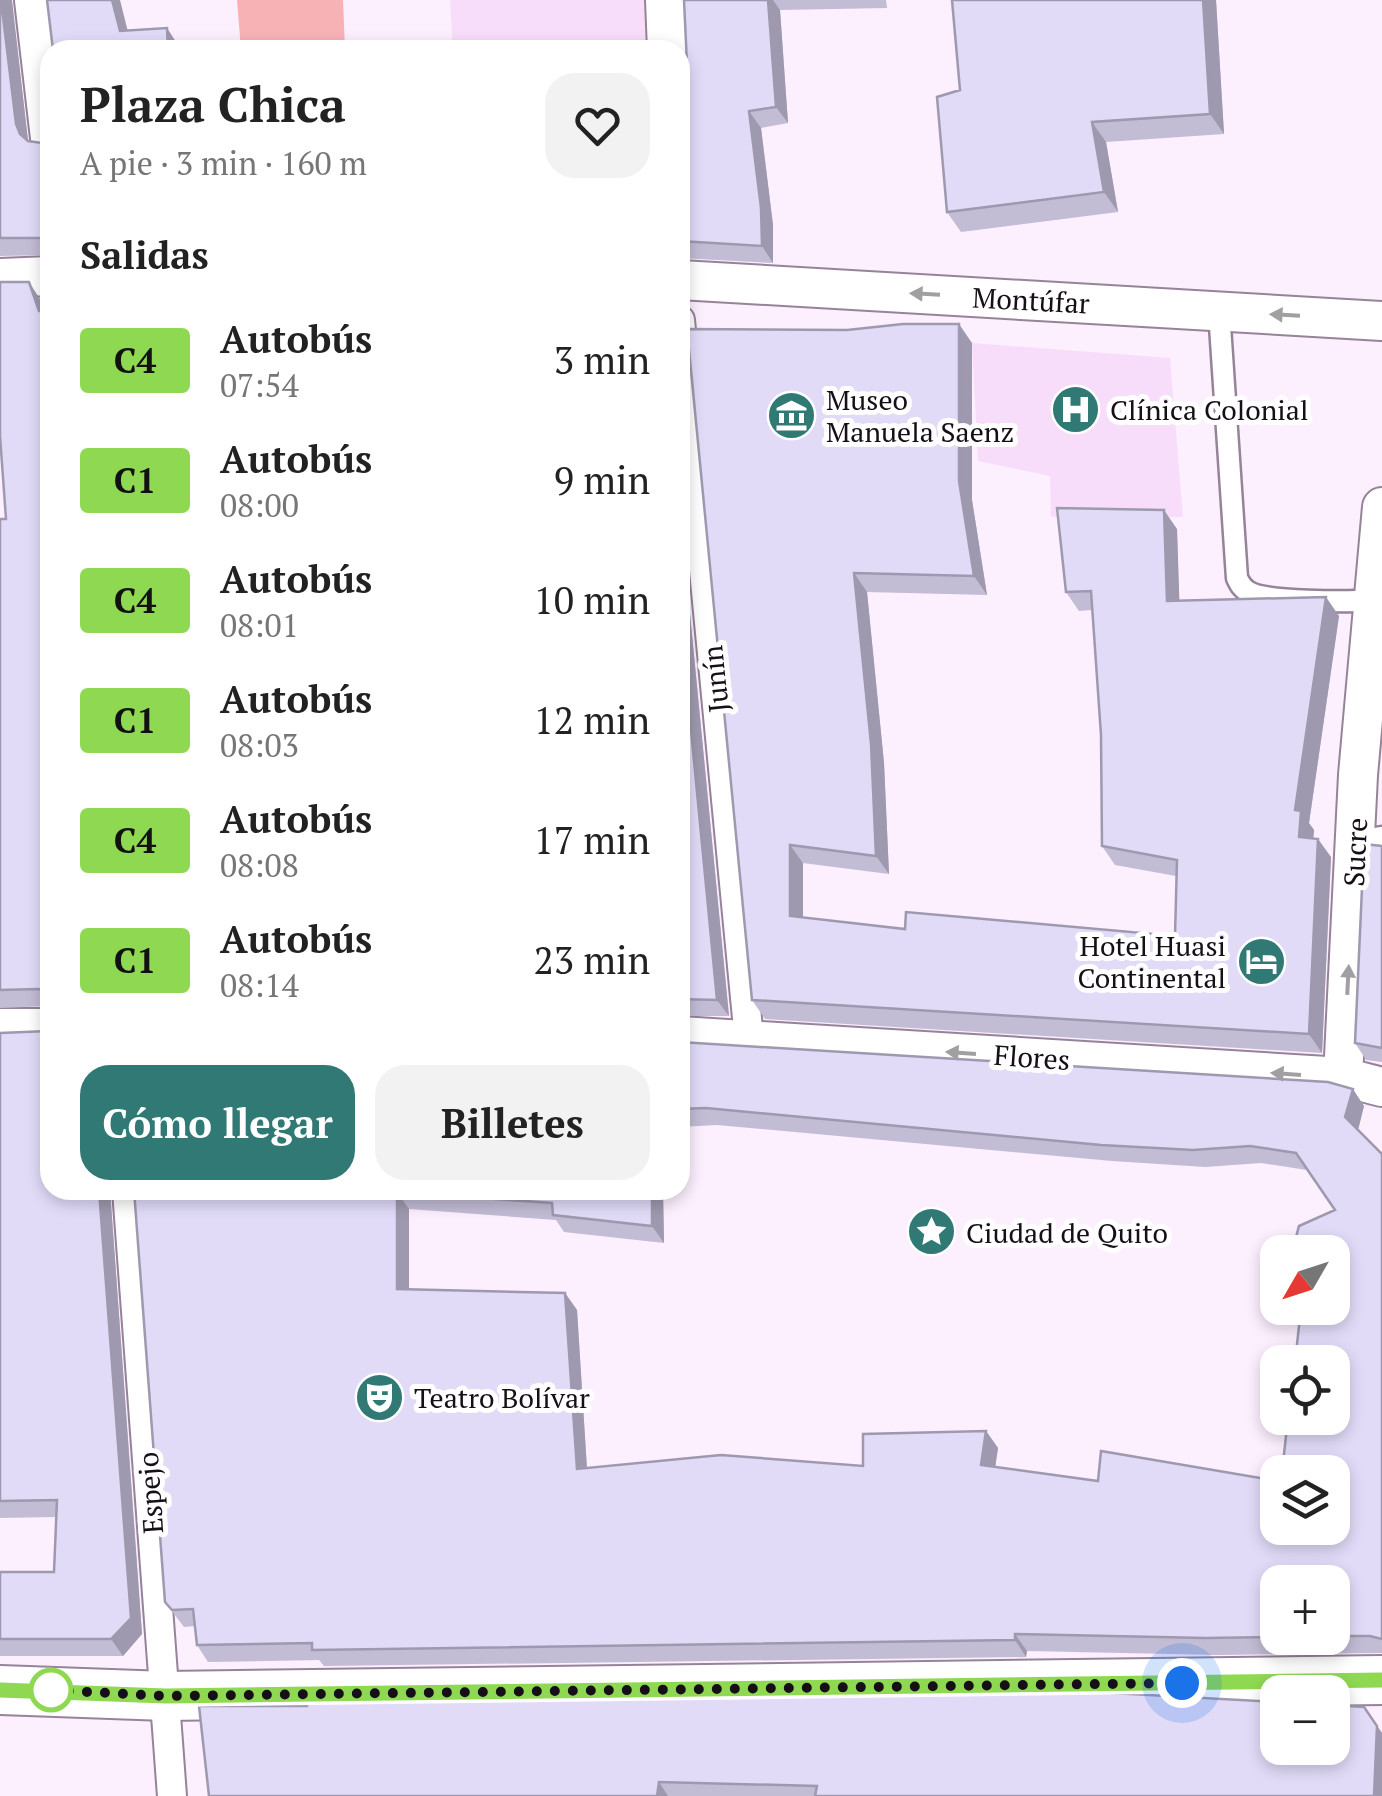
<!DOCTYPE html>
<html lang="es">
<meta charset="utf-8">
<style>
:root{--surface:#fff;--page:#f2f2f2;--text:#222;--muted:#767676;--accent:#307975}
body{margin:0;font-family:"PT Serif",serif;background:var(--page);color:var(--text);height:100vh;display:flex;flex-direction:column;font-size:38px;white-space:nowrap}
*{box-sizing:border-box;margin:0}
p{font-size:32px;color:var(--muted)}
.icon{flex:none;width:55px;height:55px;fill:none;stroke:currentColor;stroke-width:2;stroke-linecap:round;stroke-linejoin:round}
.map{position:relative;flex:1;overflow:hidden}
.panel{position:absolute;left:40px;top:40px;width:650px;height:1160px;display:flex;flex-direction:column;background:var(--surface);border-radius:30px;box-shadow:0 5px 15px #0003}
.panel>*{flex:none}
.badge{padding:0 20px;border-radius:8px;font-size:35px;line-height:65px}
.needle{width:65px;rotate:231deg}
.controls{position:absolute;left:1260px;top:1235px;display:grid;gap:20px}
.controls a{display:grid;place-items:center;width:90px;height:90px;border-radius:20px;background:var(--surface);box-shadow:0 5px 15px #0003;font-size:50px}
.you{position:absolute;width:50px;height:50px;margin:-25px;border:8px solid #fff;border-radius:50%;background:#1a73e8;box-shadow:0 0 0 15px #1a73e833}
.map>.badge{position:absolute;translate:-50% -50%;box-shadow:0 0 0 5px #fff}
h2{padding:0 40px;font-size:38px;line-height:90px}
.round{display:grid;place-items:center;flex:none;width:105px;height:105px;border-radius:30px;background:var(--page)}
.summary{display:flex;align-items:center;justify-content:space-between;height:170px;padding:0 40px}
h1{font-size:48px;font-weight:600;line-height:75px}
.primary-button{display:flex;gap:20px;margin-top:auto;padding:20px 40px}
.primary-button a{flex:1;height:115px;border-radius:30px;background:var(--accent);color:#fff;font-size:40px;font-weight:600;line-height:115px;text-align:center}
.primary-button a+a{background:var(--page);color:var(--text)}
ul{padding:0;list-style:none}
li{display:flex;align-items:center;gap:30px;height:120px;padding:0 40px}
li div{flex:1}
li b{display:block;font-size:38px}
li em{font-style:normal}
li .badge{min-width:110px;font-weight:700;text-align:center}
.map>svg:first-child{display:block}
.built{fill:#f8ddfb}
.green{fill:#f7b2b6}
.lines{fill:none;stroke-linecap:round;stroke-linejoin:round}
.service-casing{stroke:#968399;stroke-width:25}
.pedestrian-casing{stroke:#968399;stroke-width:32}
.minor-casing{stroke:#968399;stroke-width:42}
.tertiary-casing{stroke:#968399;stroke-width:52}
.service{stroke:#fff;stroke-width:20}
.pedestrian{stroke:#fff;stroke-width:28}
.minor{stroke:#fff;stroke-width:38}
.tertiary{stroke:#fff;stroke-width:48}
.wall{fill:#c2bcd5;fill-rule:evenodd}
.shaded-wall{fill:#9e99ae}
.building{fill:#e1dbf8;stroke:#9e99ae;stroke-width:2.5}
.oneway{fill:#a29fa2}
.line-casing{stroke:#fff;stroke-width:22}
.line{stroke:#8fd952;stroke-width:15}
.walk{stroke:#160f17;stroke-width:10;stroke-dasharray:0 18}
.stop-dot{fill:#fff;stroke:#8fd952;stroke-width:5}
.labels{text-anchor:middle;dominant-baseline:central;stroke-width:10;stroke-linejoin:round;paint-order:stroke}
.street-label{font-size:28px;fill:#160f17;stroke:#fff}
.poi-label{font-size:28px;fill:#160f17;stroke:#fff;text-anchor:start}
</style>
<div class="map">
<svg width="1382" height="1796" viewBox="0 0 1382 1796">
<rect width="100%" height="100%" fill="#fceffe"/>
<!-- built -->
<path class="built" d="M 450,0 L 645,0 L 647,50 L 453,50 Z
M 972,343 L 1170,358 L 1183,517 L 1051,517 L 1050,476 L 978,461 Z"/>
<!-- green -->
<path class="green" d="M 237,0 L 343,0 L 345,50 L 241,50 Z"/>
<g class="lines">
<defs>
<path id="service" d="M 1219,311 L 1237,578 C 1240,584 1241,587 1247,591 C 1264,603 1351,602 1374,600
M 1355,841 L 1382,837"/>
<path id="pedestrian" d="M 680,320 L 749,1039
M 127,1190 L 172,1796"/>
<path id="minor" d="M 34,0 L 50,138
M 665,0 L 667,50
M 0,278 L 50,276
M 680,280 L 1382,321
M 0,1028 L 50,1028
M 680,1036 L 1343,1077 L 1382,1087
M 1343,1077 L 1358,775 L 1382,507"/>
<path id="tertiary" d="M 0,1690 L 166,1696 L 1382,1680"/>
</defs>
<!-- service casing -->
<use href="#service" class="service-casing"/>
<!-- pedestrian casing -->
<use href="#pedestrian" class="pedestrian-casing"/>
<!-- minor casing -->
<use href="#minor" class="minor-casing"/>
<!-- tertiary casing -->
<use href="#tertiary" class="tertiary-casing"/>
<!-- service -->
<use href="#service" class="service"/>
<!-- pedestrian -->
<use href="#pedestrian" class="pedestrian"/>
<!-- minor -->
<use href="#minor" class="minor"/>
<!-- tertiary -->
<use href="#tertiary" class="tertiary"/>
</g>
<!-- wall -->
<path class="wall" d="M 0,0 L 12,3 L 28,141 L 42,143 L 50,140 L 50,255 L 0,256 Z
M 684,0 L 886,0 L 887,8 L 780,10 L 788,123 L 761,128 L 773,225 L 773,263 L 680,258 L 680,63 L 687,64 Z
M 1216,0 L 1224,134 L 1106,142 L 1118,212 L 961,232 L 947,212 L 960,90 Z
M 40,299 L 45,311 L 50,311 L 50,1006 L 0,1008 L 0,519 L 6,519 Z
M 847,330 L 972,343 L 972,500 L 987,595 L 867,592 L 884,763 L 889,874 L 803,863 L 803,918 L 905,929 L 1175,936 L 1176,876 L 1115,865 L 1102,846 L 1101,735 L 1092,610 L 1079,611 L 1066,592 L 1177,529 L 1179,600 L 1339,616 L 1309,823 L 1314,830 L 1313,838 L 1331,857 L 1322,1053 L 765,1019 L 752,1000 Z
M 680,511 L 729,1016 L 680,1016 Z
M 1382,846 L 1382,1062 L 1366,1060 L 1355,1043 Z
M 0,1033 L 50,1190 L 110,1190 L 142,1634 L 123,1656 L 0,1656 L 0,1572 L 54,1572 L 56,1517 L 0,1518 Z
M 680,1042 L 1364,1106 L 1358,1130 L 1382,1154 L 1382,1653 L 1218,1655 L 1027,1651 L 1026,1657 L 324,1666 L 319,1660 L 208,1662 L 197,1645 L 195,1626 L 184,1627 L 165,1602 L 134,1190 L 663,1190 L 664,1243 L 564,1232 L 556,1220 L 409,1209 L 409,1289 L 565,1293 L 577,1310 L 587,1468 L 863,1466 L 986,1431 L 998,1448 L 995,1467 L 1278,1528 L 1300,1313 L 1293,1311 L 1291,1308 L 1332,1308 L 1335,1210 L 1307,1170 L 1261,1163 L 1205,1167 L 1112,1161 L 717,1125 L 680,1127 ZM 1332,1582 L 1332,1638 L 1278,1638 Z
M 1364,1707 L 1382,1733 L 1382,1796 L 209,1796 Z"/>
<!-- shaded-wall -->
<path class="shaded-wall" d="M 1,0 L 12,0 L 28,141 L 20,134 L 16,124 Z
M 112,0 L 120,0 L 132,48 L 120,31 Z
M 768,0 L 773,0 L 780,10 L 788,123 L 776,107 Z
M 1203,0 L 1216,0 L 1224,134 L 1210,114 Z
M 167,28 L 178,45 L 179,50 L 168,50 Z
M 749,111 L 761,128 L 773,225 L 773,263 L 762,246 Z
M 1092,122 L 1106,142 L 1118,212 L 1104,192 Z
M 29,282 L 40,299 L 50,324 L 39,311 Z
M 959,324 L 972,343 L 972,500 L 987,595 L 974,576 L 959,481 Z
M 1164,510 L 1177,529 L 1180,619 L 1167,601 Z
M 680,511 L 729,1016 L 717,1000 L 680,616 Z
M 854,573 L 867,592 L 884,763 L 889,874 L 876,856 Z
M 1326,597 L 1339,616 L 1309,823 L 1314,830 L 1312,856 L 1299,837 L 1295,810 Z
M 1318,839 L 1331,857 L 1322,1053 L 1309,1034 Z
M 790,845 L 803,863 L 803,935 L 790,916 Z
M 1353,1089 L 1364,1106 L 1357,1134 L 1345,1117 Z
M 99,1190 L 110,1190 L 142,1634 L 123,1656 L 111,1639 Z
M 652,1190 L 663,1190 L 664,1243 L 652,1226 Z
M 397,1192 L 409,1209 L 409,1306 L 397,1289 Z
M 565,1293 L 577,1310 L 588,1486 L 577,1469 Z
M 986,1431 L 998,1448 L 993,1482 L 981,1465 Z
M 1015,1634 L 1027,1651 L 1026,1657 L 1015,1640 Z
M 1364,1707 L 1382,1733 L 1382,1796 L 1374,1796 Z
M 659,1782 L 668,1796 L 657,1796 Z"/>
<!-- building -->
<path class="building" d="M 0,0 L 1,0 L 16,124 L 20,134 L 28,141 L 42,143 L 50,140 L 50,238 L 0,238 Z
M 47,0 L 112,0 L 120,31 L 167,28 L 168,50 L 53,50 Z
M 684,0 L 768,0 L 776,107 L 749,111 L 761,208 L 762,246 L 680,241 L 680,63 L 687,64 Z
M 952,0 L 1203,0 L 1210,114 L 1092,122 L 1104,192 L 947,212 L 937,97 L 960,90 Z
M 0,282 L 29,282 L 39,311 L 50,311 L 50,992 L 38,989 L 0,990 L 0,519 L 6,519 L 0,436 Z
M 903,324 L 959,324 L 959,481 L 974,576 L 854,573 L 871,744 L 876,856 L 790,845 L 790,916 L 905,929 L 906,912 L 1175,936 L 1177,860 L 1102,846 L 1101,735 L 1091,591 L 1066,592 L 1057,508 L 1164,510 L 1167,601 L 1326,597 L 1295,810 L 1301,811 L 1299,837 L 1318,839 L 1309,1034 L 752,1000 L 687,329 L 847,330 Z
M 680,616 L 717,1000 L 680,999 Z
M 1364,844 L 1382,846 L 1382,1048 L 1355,1043 Z
M 50,1029 L 50,1190 L 99,1190 L 131,1618 L 111,1639 L 0,1639 L 0,1572 L 54,1572 L 57,1500 L 0,1501 L 0,1033 L 48,1031 Z
M 680,1042 L 1328,1082 L 1353,1089 L 1345,1117 L 1382,1154 L 1382,1639 L 1370,1636 L 1332,1636 L 1332,1582 L 1278,1582 L 1278,1637 L 1206,1638 L 1015,1634 L 1015,1640 L 312,1650 L 312,1643 L 197,1645 L 193,1609 L 172,1610 L 165,1602 L 134,1190 L 652,1190 L 652,1226 L 553,1215 L 552,1203 L 397,1192 L 397,1289 L 565,1293 L 577,1469 L 721,1455 L 863,1466 L 863,1434 L 986,1431 L 981,1465 L 1098,1481 L 1101,1451 L 1278,1481 L 1278,1528 L 1332,1528 L 1332,1472 L 1282,1472 L 1288,1418 L 1332,1418 L 1332,1362 L 1295,1362 L 1301,1308 L 1332,1308 L 1332,1252 L 1292,1252 L 1299,1226 L 1335,1210 L 1296,1153 L 1250,1146 L 1193,1150 L 1101,1145 L 706,1108 L 680,1109 Z
M 1021,1688 L 1278,1702 L 1278,1748 L 1332,1748 L 1332,1705 L 1364,1707 L 1377,1726 L 1374,1796 L 815,1796 L 817,1786 L 659,1782 L 657,1796 L 209,1796 L 199,1706 L 307,1706 L 307,1698 Z"/>
<!-- one-way arrows -->
<defs><path id="oneway-solid" d="M-6-.8H1V-3.2L6.5 0L1 3.2V.8H-6Z" transform="scale(2.5)"/></defs>
<g class="oneway">
<use href="#oneway-solid" transform="translate(925 294) rotate(-177)"/>
<use href="#oneway-solid" transform="translate(1285 315) rotate(-177)"/>
<use href="#oneway-solid" transform="translate(1348 980) rotate(-87)"/>
<use href="#oneway-solid" transform="translate(961 1053) rotate(-176)"/>
<use href="#oneway-solid" transform="translate(1286 1074) rotate(-176)"/>
</g>
<g class="lines">
<defs>
<path id="line" d="M 0,1690 L 166,1696 L 1382,1680"/>
</defs>
<!-- line casing -->
<use href="#line" class="line-casing"/>
<!-- line -->
<use href="#line" class="line"/>
<!-- walk -->
<path class="walk" d="M 51,1690 L 166,1696 L 1182,1683"/>
</g>
<!-- icons -->
<defs>
<symbol id="hospital-disc" viewBox="-11 -11 22 22"><circle r="9.5" fill="#307975" stroke="#fff"/><path d="M-5-5h3v3.5h4V-5h3V5h-3V1.5h-4V5h-3Z" fill="#fff"/></symbol>
<symbol id="museum-disc" viewBox="-11 -11 22 22"><circle r="9.5" fill="#307975" stroke="#fff"/><path d="M0-6L6-3V-2H-6V-3ZM-5-1h2V3h-2ZM-1-1h2V3h-2ZM3-1h2V3H3ZM-6 4H6V6H-6Z" fill="#fff"/></symbol>
<symbol id="hotel-disc" viewBox="-11 -11 22 22"><circle r="9.5" fill="#307975" stroke="#fff"/><path d="M-6-4.5h1.5V1H6V5H4.5V3h-9V5H-6ZM-4 0a1.8 1.8 0 1 1 3.6 0ZM.5 0V-2.5h3Q6-2.5 6 0Z" fill="#fff"/></symbol>
<symbol id="sight-disc" viewBox="-11 -11 22 22"><circle r="9.5" fill="#307975" stroke="#fff"/><path d="M0-6L1.8-2.2L6-1.7L2.9 1.2L3.7 5.4L0 3.3L-3.7 5.4L-2.9 1.2L-6-1.7L-1.8-2.2Z" fill="#fff"/></symbol>
<symbol id="theatre-disc" viewBox="-11 -11 22 22"><circle r="9.5" fill="#307975" stroke="#fff"/><path d="M-5-5.5Q0-4 5-5.5V0Q5 5 0 6Q-5 5-5 0ZM-3.3-2.5H-1v1.5H-3.3ZM1-2.5H3.3v1.5H1ZM-2.8 1Q0 5.5 2.8 1Z" fill="#fff"/></symbol>
</defs>
<g fill-rule="evenodd">
<use href="#hospital-disc" x="1048" y="382" width="55" height="55"/>
<use href="#museum-disc" x="764" y="388" width="55" height="55"/>
<use href="#hotel-disc" x="1234" y="934" width="55" height="55"/>
<use href="#sight-disc" x="904" y="1204" width="55" height="55"/>
<use href="#theatre-disc" x="352" y="1370" width="55" height="55"/>
</g>
<!-- markers -->
<circle class="stop-dot" cx="51" cy="1690" r="20"/>
<g class="labels">
<!-- street labels -->
<g class="street-label">
<text transform="translate(1031 300) rotate(3)">Montúfar</text>
<text transform="translate(715 679) rotate(-96)">Junín</text>
<text transform="translate(1355 852) rotate(-87)">Sucre</text>
<text transform="translate(1032 1057) rotate(4)">Flores</text>
<text transform="translate(150 1493) rotate(-94)">Espejo</text>
</g>
<!-- poi labels -->
<g class="poi-label">
<text x="826" y="399">Museo<tspan x="826" dy="32">Manuela Saenz</tspan></text>
<text x="1110" y="409">Clínica Colonial</text>
<text x="1226" y="945" text-anchor="end">Hotel Huasi<tspan x="1226" dy="32">Continental</tspan></text>
<text x="966" y="1232">Ciudad de Quito</text>
<text x="414" y="1397">Teatro Bolívar</text>
</g>
</g>
</svg>
<div class="controls">
<a><svg class="needle" viewBox="-14 -14 28 28"><path d="M0-13l5 13h-10z" fill="#e53935"/><path d="M0 13l5-13h-10z" fill="#767676"/></svg></a>
<a><svg class="icon" aria-label="locate" viewBox="0 0 24 24"><circle cx="12" cy="12" r="6"/><path d="M12 2v4M12 18v4M2 12h4M18 12h4"/></svg></a>
<a><svg class="icon" aria-label="layers" viewBox="0 0 24 24"><path d="M12 4l9 5-9 5-9-5zM3 14l9 5 9-5"/></svg></a>
<a>+</a>
<a>−</a>
</div>
<div class="you" style="left:1182px;top:1683px"></div>
<section class="panel">
<div class="summary"><div><h1>Plaza Chica</h1><p>A pie · 3 min · 160 m</p></div><a class="round"><svg class="icon" aria-label="heart" viewBox="0 0 24 24"><path d="M12 20l-8-8c-3-5 5-10 8-4 3-6 11-1 8 4z"/></svg></a></div>
<h2>Salidas</h2>
<ul>
<li><span class="badge" style="background:#8fd952;color:#111">C4</span><div><b>Autobús</b><p>07:54</p></div><em>3 min</em></li>
<li><span class="badge" style="background:#8fd952;color:#111">C1</span><div><b>Autobús</b><p>08:00</p></div><em>9 min</em></li>
<li><span class="badge" style="background:#8fd952;color:#111">C4</span><div><b>Autobús</b><p>08:01</p></div><em>10 min</em></li>
<li><span class="badge" style="background:#8fd952;color:#111">C1</span><div><b>Autobús</b><p>08:03</p></div><em>12 min</em></li>
<li><span class="badge" style="background:#8fd952;color:#111">C4</span><div><b>Autobús</b><p>08:08</p></div><em>17 min</em></li>
<li><span class="badge" style="background:#8fd952;color:#111">C1</span><div><b>Autobús</b><p>08:14</p></div><em>23 min</em></li>
</ul>
<div class="primary-button"><a>Cómo llegar</a><a>Billetes</a></div>
</section>
</div>
